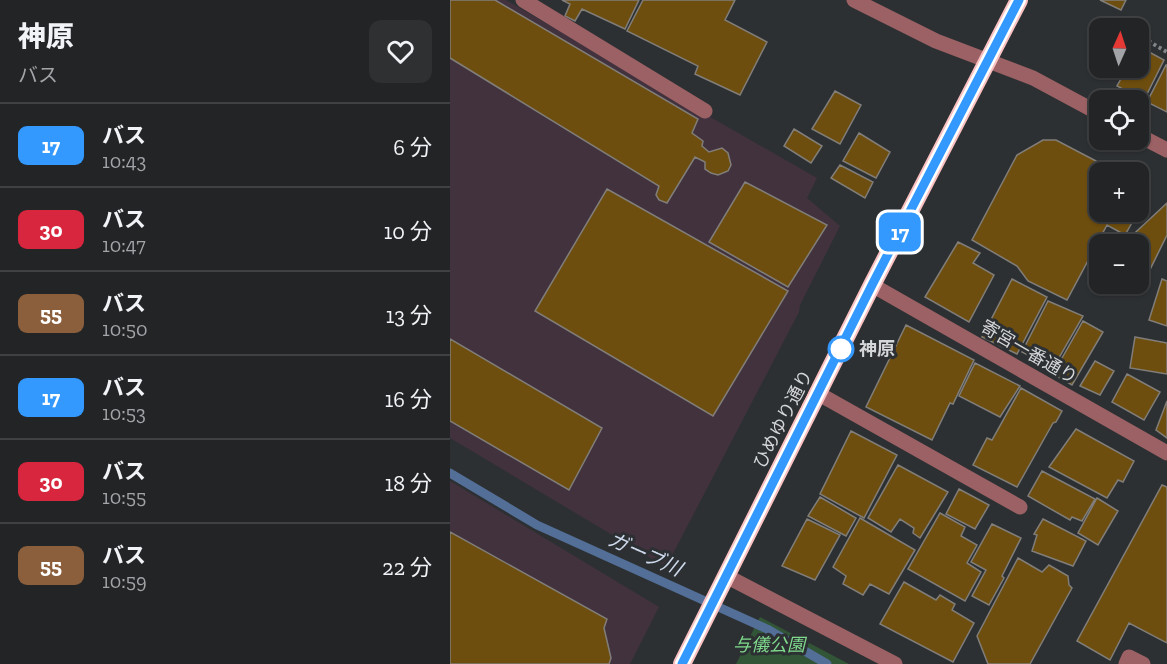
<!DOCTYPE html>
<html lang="ja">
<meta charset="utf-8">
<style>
:root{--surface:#222426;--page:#2e3032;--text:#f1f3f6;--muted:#a2a4a7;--line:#3f4143}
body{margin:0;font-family:"Zilla Slab","Noto Sans JP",serif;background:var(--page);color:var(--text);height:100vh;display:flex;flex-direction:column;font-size:22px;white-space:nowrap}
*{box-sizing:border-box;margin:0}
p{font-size:20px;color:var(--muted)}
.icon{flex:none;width:33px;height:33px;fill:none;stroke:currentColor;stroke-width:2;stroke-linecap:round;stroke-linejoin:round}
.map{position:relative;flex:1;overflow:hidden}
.details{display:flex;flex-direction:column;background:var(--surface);width:450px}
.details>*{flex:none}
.badge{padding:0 12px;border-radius:9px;font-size:21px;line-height:39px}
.needle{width:39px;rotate:3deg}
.buttons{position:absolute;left:639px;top:18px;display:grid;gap:12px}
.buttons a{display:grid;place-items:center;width:60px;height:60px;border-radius:12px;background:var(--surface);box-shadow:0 2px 4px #0004,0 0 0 2px var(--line);font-size:30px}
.map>.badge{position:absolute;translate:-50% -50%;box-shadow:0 0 0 3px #fff}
.round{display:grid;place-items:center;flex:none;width:63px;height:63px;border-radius:12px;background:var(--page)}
.summary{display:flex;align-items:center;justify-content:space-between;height:102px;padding:0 18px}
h1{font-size:28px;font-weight:800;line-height:45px}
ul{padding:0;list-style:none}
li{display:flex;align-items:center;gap:18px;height:84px;padding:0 18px;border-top:2px solid var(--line)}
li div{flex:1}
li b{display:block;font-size:22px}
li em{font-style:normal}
li .badge{min-width:66px;font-weight:700;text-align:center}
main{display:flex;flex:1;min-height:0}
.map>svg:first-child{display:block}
.education{fill:#41323e}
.green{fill:#315536}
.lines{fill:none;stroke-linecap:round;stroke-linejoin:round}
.stream{stroke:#536f98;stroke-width:9}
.building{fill:#6e4e0e;stroke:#817e79;stroke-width:1.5}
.path{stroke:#838588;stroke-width:4;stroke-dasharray:3 3;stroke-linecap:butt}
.minor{stroke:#9b6164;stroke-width:15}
.highway{stroke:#fbc1c2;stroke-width:18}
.line-casing{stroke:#fff;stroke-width:14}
.line{stroke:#39f;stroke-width:9}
.stop-dot{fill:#fff;stroke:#39f;stroke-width:3}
.labels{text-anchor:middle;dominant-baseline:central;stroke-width:6;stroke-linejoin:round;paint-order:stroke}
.stop-label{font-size:18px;font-weight:bold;fill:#d4d6d8;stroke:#2d3033;text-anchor:start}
.street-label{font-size:18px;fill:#d4d6d8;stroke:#2d3033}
.park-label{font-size:18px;font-style:italic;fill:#7fda8d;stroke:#2d3033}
.water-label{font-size:20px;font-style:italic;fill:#cfdbed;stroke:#2d3033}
</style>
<main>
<section class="details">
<div class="summary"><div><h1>神原</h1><p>バス</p></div><a class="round"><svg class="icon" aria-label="heart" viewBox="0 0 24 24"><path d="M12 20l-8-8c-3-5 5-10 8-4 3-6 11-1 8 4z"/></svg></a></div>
<ul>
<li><span class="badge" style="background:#39f;color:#fff">17</span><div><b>バス</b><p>10:43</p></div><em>6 分</em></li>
<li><span class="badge" style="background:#d7263d;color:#fff">30</span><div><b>バス</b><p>10:47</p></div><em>10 分</em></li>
<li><span class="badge" style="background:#8b5e3c;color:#fff">55</span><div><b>バス</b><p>10:50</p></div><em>13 分</em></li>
<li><span class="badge" style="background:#39f;color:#fff">17</span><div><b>バス</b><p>10:53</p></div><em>16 分</em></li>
<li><span class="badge" style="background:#d7263d;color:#fff">30</span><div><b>バス</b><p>10:55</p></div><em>18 分</em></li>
<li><span class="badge" style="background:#8b5e3c;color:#fff">55</span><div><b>バス</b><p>10:59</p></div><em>22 分</em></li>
</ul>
</section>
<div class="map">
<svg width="717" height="664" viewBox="0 0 717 664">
<rect width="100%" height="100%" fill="#2d3033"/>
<!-- education -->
<path class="education" d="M 0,0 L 56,0 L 367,178 L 357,198 L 390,226 L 350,305 L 349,312 L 216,567 L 0,438 Z
M 0,481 L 209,607 L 180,664 L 0,664 Z"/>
<!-- green -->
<path class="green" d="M 310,617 L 399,664 L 286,664 Z"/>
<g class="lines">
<!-- stream -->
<path class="stream" d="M 0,473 L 87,525 L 317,629 L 377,664"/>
</g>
<!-- building -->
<path class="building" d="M 0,0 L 45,0 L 248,119 L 242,133 L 253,141 L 252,146 L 259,152 L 272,148 L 278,153 L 281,165 L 278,171 L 268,175 L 261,173 L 255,169 L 255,162 L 245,157 L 217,203 L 209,200 L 206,195 L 209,186 L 0,58 Z
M 112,0 L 189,0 L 175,29 L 132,9 L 125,21 L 115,16 L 120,4 Z
M 193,0 L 285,0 L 275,20 L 317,42 L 290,95 L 245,74 L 248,66 L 177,31 Z
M 650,0 L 676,0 L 671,10 Z
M 688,46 L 714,60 L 694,100 L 667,86 L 677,68 L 688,68 Z
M 716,65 L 717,65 L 717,112 L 697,102 Z
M 385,91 L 411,105 L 390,144 L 362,129 Z
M 344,129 L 372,146 L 361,163 L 334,146 Z
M 409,133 L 440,152 L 426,178 L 393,161 Z
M 593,140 L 606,140 L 667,172 L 650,172 L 650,212 L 688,212 L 675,235 L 657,225 L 617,300 L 578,281 L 567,266 L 522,240 L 567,155 Z
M 390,165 L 423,182 L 415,198 L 381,178 Z
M 295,182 L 377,225 L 338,287 L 259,242 Z
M 688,184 L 700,190 L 688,211 Z
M 157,189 L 338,291 L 263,416 L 85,311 Z
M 717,203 L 717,235 L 688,294 L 665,284 L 688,284 L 688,244 L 673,244 Z
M 508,242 L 530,253 L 523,263 L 544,275 L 519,322 L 475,297 Z
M 562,279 L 597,297 L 567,354 L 532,337 Z
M 712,279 L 717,281 L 717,326 L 699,320 Z
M 598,301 L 633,316 L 603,368 L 572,352 Z
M 633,321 L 653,332 L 622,385 L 603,374 Z
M 456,325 L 524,360 L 503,404 L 500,403 L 482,440 L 416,407 Z
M 685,337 L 717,343 L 717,374 L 680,368 Z
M 0,339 L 152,428 L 119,490 L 0,421 Z
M 645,361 L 664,371 L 650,395 L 630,386 Z
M 525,363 L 570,386 L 550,417 L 509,396 Z
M 677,374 L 710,392 L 694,420 L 662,402 Z
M 571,388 L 612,411 L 606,422 L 603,423 L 567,487 L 523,465 L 537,438 L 542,440 Z
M 717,401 L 717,438 L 706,430 Z
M 626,429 L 684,461 L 673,482 L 668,480 L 657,498 L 599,467 Z
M 401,431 L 447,455 L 414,518 L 370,494 Z
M 448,465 L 498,492 L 470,538 L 463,533 L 464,528 L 450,519 L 441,532 L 418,518 Z
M 592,471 L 645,499 L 632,521 L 622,517 L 620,520 L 578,496 Z
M 712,485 L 717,487 L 717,643 L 679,623 L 660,660 L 627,641 Z
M 509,489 L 539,505 L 525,529 L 496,514 Z
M 370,497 L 406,518 L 396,536 L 358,516 Z
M 647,498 L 668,511 L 648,545 L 628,533 Z
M 490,513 L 515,527 L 511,536 L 527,545 L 517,563 L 531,572 L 515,601 L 458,569 Z
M 410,518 L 465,550 L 439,594 L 420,584 L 413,595 L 393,584 L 396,576 L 383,567 Z
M 357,519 L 390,535 L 365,580 L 332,566 Z
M 593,519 L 636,541 L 623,566 L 582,551 L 587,535 L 584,534 Z
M 542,524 L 571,538 L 552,576 L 554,578 L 539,605 L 522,596 L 536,570 L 521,562 Z
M 0,532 L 157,619 L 154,628 L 161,658 L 159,664 L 0,664 Z
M 568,558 L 592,572 L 599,565 L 618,576 L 619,585 L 622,588 L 580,664 L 538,664 L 527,636 Z
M 454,582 L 486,600 L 490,595 L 505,604 L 502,610 L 524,623 L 503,662 L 430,624 Z"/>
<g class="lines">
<!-- path -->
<path class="path" d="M 688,35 L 717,52"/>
<!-- minor -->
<path class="minor" d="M 73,0 L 255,111
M 404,0 L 486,41 L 583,78 L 650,114
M 688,135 L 717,150
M 422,285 L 717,453
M 369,394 L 570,507
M 276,576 L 445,664
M 676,664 L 679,657 L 693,664"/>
<!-- highway -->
<path class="highway" d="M 232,664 L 422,285 L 569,0"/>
</g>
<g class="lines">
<defs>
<path id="line" d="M 232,664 L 422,285 L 569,0"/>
</defs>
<!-- line casing -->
<use href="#line" class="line-casing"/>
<!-- line -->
<use href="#line" class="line"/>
</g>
<!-- markers -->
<circle class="stop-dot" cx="391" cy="349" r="12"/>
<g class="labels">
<!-- stop labels -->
<g class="stop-label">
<text x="409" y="349">神原</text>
</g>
<!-- street labels -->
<g class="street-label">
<text transform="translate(579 352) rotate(30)">寄宮一番通り</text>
<text transform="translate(333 419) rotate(-63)">ひめゆり通り</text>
</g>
<!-- park labels -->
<g class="park-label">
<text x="319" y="645">与儀公園</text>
</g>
<!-- water labels -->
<g class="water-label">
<text transform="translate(195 554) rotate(24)">ガーブ川</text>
</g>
</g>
</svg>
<div class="buttons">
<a><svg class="needle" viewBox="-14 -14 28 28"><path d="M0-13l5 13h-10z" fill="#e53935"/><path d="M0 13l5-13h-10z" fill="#a2a4a7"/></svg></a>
<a><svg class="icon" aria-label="locate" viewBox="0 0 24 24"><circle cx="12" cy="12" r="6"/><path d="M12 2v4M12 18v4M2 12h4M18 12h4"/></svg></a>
<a>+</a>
<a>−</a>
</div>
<b class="badge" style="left:450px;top:232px;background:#39f;color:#fff">17</b>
</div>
</main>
